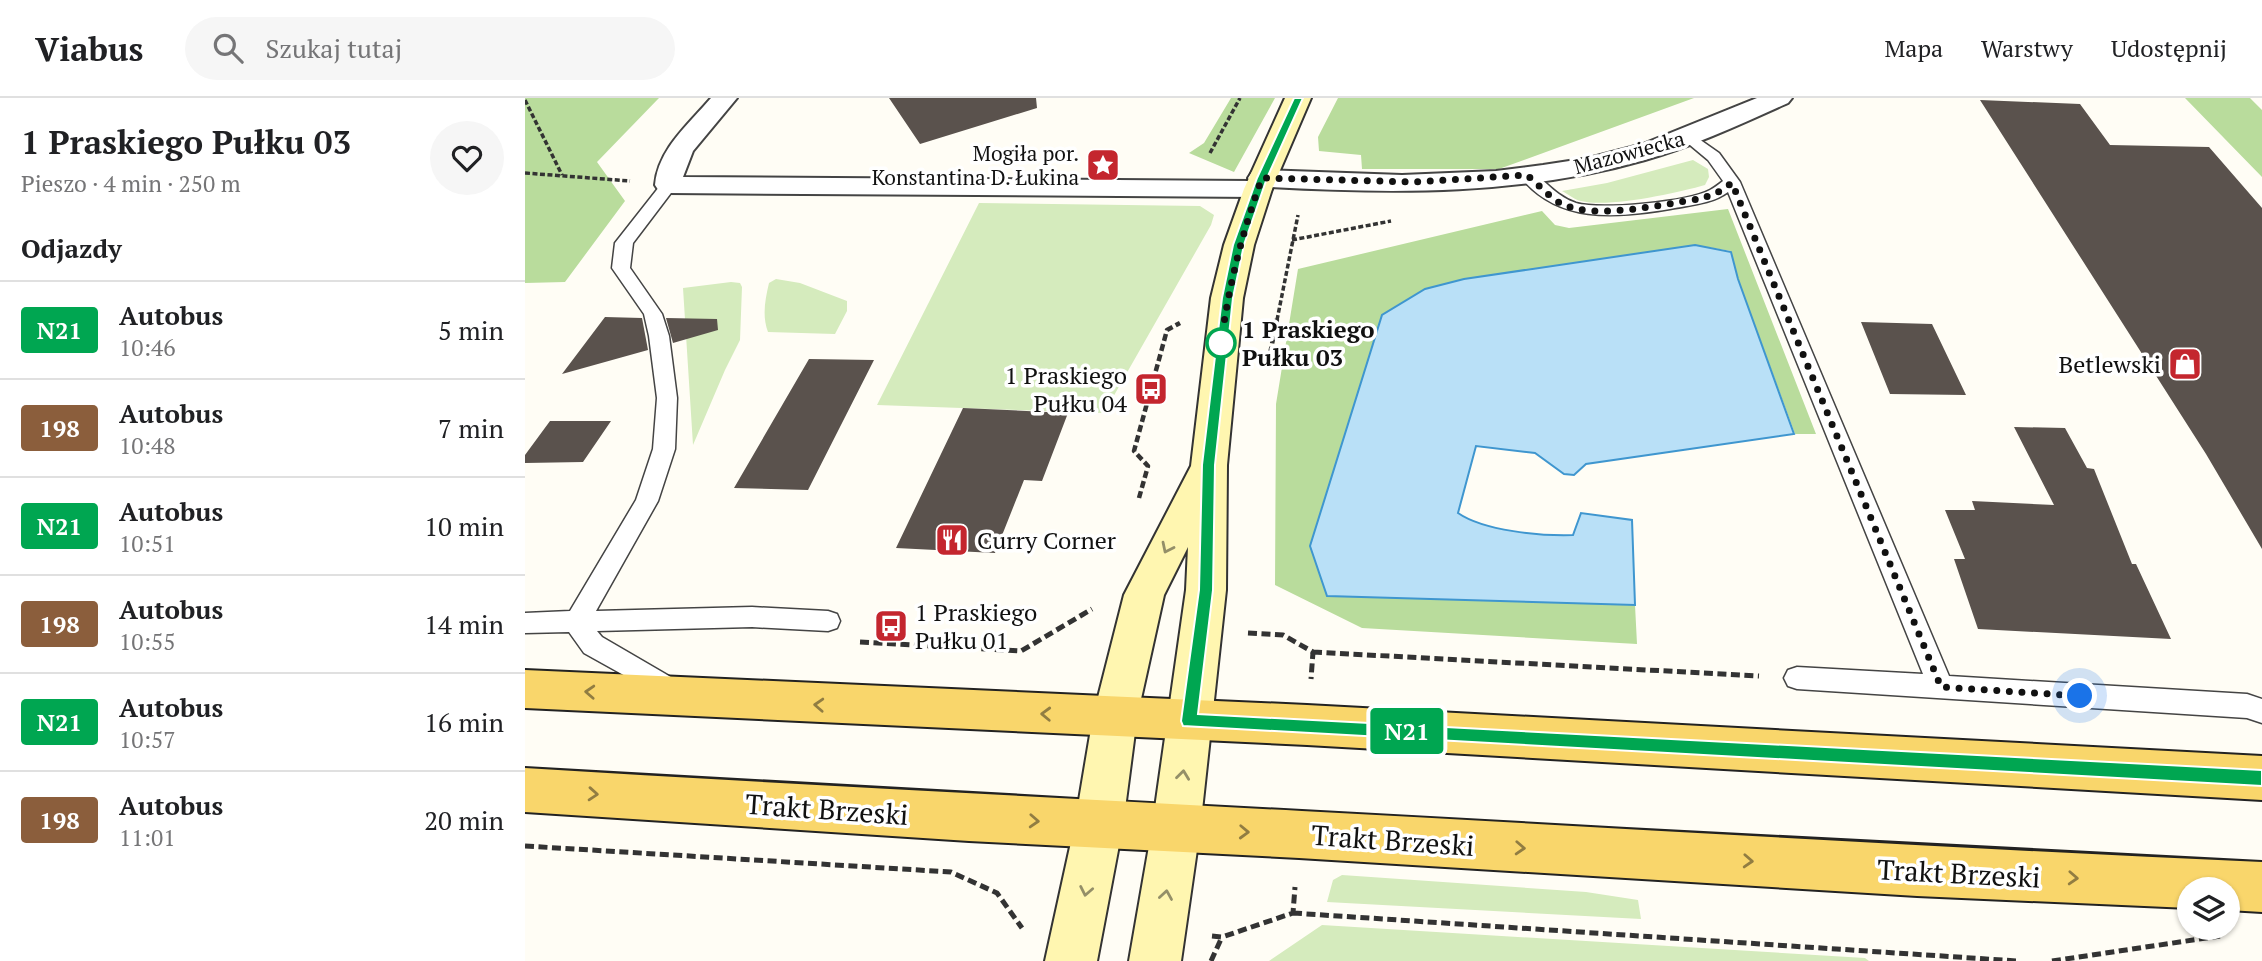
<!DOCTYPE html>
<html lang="pl">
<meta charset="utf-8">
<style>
:root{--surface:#fff;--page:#f6f6f6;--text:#202124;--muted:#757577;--line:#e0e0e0}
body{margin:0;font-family:"PT Serif",serif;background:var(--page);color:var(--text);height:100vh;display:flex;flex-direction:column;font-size:26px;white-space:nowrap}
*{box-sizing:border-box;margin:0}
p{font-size:23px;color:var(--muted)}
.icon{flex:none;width:38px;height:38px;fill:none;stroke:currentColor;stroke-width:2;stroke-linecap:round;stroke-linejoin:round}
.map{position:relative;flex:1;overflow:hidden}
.sheet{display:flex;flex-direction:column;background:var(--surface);width:525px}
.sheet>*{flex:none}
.badge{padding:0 14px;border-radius:5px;font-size:24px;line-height:46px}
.controls{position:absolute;left:1652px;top:779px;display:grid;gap:14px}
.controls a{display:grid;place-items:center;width:63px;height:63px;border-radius:50%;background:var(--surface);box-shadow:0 2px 5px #0004;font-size:35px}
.you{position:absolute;width:35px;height:35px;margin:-18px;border:5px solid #fff;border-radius:50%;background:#1a73e8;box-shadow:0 0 0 10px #1a73e833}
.map>.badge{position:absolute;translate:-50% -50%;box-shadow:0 0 0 4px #fff}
h2{padding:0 21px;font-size:26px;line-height:63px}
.round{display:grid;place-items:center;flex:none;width:74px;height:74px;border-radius:37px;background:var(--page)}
.overview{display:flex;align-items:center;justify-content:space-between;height:119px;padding:0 21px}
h1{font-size:33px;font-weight:600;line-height:52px}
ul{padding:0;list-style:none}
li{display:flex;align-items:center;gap:21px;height:98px;padding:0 21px;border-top:2px solid var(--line)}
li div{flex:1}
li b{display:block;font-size:26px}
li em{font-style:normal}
li .badge{min-width:77px;font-weight:700;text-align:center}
header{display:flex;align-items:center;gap:42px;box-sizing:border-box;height:98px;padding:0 35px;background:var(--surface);border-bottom:2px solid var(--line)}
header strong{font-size:33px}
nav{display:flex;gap:38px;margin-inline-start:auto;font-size:24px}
.search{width:490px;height:63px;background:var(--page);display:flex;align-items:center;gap:18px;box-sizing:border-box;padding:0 24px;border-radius:38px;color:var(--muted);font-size:26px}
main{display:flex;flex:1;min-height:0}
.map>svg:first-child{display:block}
.green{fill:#d5ebbd}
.forest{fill:#b9dc9c}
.water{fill:#b9e0f7;stroke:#3f96cf;stroke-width:2}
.building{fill:#5a524d}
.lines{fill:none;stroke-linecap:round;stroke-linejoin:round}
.lane-casing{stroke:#444;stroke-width:3}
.street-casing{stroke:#444;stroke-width:4}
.secondary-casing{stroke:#333;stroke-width:4}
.primary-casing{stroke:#222;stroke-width:4}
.path-far2{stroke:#333;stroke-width:3.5;stroke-dasharray:5 2.5;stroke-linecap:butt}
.path-far1{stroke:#333;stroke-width:4.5;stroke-dasharray:7 3.5;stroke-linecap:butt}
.path{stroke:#333;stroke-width:5;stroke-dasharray:9 4.5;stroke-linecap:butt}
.lane{fill:#fff;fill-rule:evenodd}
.street{fill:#fff;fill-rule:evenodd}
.secondary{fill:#fff6b0;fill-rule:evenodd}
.primary{fill:#f9d66b;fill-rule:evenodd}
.oneway{stroke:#948f68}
.oneway2{stroke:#917d42}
.line{fill:#00a651;stroke:#fff;stroke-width:2}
.walk{stroke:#111;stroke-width:7;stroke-dasharray:0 12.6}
.stop-dot{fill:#fff;stroke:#00a651;stroke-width:3.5}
.labels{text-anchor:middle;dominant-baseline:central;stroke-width:7;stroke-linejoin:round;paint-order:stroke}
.far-street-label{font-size:21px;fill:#111;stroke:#fff}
.far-poi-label{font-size:21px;fill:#111;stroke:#fff;text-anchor:end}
.stop-label{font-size:24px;font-weight:bold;fill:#111;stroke:#fff;text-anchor:start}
.poi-label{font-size:24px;fill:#111;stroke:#fff;text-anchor:end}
.near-street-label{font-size:28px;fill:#111;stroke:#fff}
</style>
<header>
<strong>Viabus</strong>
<div class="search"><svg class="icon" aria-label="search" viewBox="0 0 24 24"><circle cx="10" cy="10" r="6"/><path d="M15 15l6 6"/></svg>Szukaj tutaj</div>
<nav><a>Mapa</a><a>Warstwy</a><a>Udostępnij</a></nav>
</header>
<main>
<section class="sheet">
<div class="overview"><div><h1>1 Praskiego Pułku 03</h1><p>Pieszo · 4 min · 250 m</p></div><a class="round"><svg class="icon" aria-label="heart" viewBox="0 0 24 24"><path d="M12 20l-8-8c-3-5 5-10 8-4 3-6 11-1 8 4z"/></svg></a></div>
<h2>Odjazdy</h2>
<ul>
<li><span class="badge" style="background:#00a651;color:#fff">N21</span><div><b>Autobus</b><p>10:46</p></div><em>5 min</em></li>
<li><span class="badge" style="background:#8b5e3c;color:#fff">198</span><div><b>Autobus</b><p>10:48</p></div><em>7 min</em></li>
<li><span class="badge" style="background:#00a651;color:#fff">N21</span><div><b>Autobus</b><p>10:51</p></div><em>10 min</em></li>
<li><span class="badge" style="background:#8b5e3c;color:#fff">198</span><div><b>Autobus</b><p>10:55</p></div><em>14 min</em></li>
<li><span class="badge" style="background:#00a651;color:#fff">N21</span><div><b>Autobus</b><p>10:57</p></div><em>16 min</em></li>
<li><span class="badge" style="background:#8b5e3c;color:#fff">198</span><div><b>Autobus</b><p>11:01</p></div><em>20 min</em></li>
</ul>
</section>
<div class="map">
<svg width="1737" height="863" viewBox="0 0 1737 863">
<rect width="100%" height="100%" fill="#fffdf5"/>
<!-- green -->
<path class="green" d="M 1168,62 L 1183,71 L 1184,79 L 1180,87 C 1152,95 1084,110 1056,103 C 1050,102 1043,96 1037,93 L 1082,85 Z
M 454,105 L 675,108 L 689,117 L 686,127 L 579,315 L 352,307 Z
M 251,181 L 275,185 L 322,203 L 322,213 L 310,236 L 243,234 C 237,218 240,202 244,185 Z
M 206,184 L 215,185 L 217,189 L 215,242 L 200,272 L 168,347 L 158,190 Z
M 817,777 L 1061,794 L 1113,802 L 1116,821 L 802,804 L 808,782 Z
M 797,827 L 1340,860 L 1344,863 L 744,863 Z"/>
<!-- forest -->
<path class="forest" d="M 0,0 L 134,0 L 72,64 L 100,103 L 40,184 L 0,185 Z
M 706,0 L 750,0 L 709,74 L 664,55 L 679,45 Z
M 813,0 L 1169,0 L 974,71 L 837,71 L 836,57 L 794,53 L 793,39 Z
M 1660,0 L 1725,0 L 1737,12 L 1737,79 Z
M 1203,111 L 1291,336 L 1270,336 L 1213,181 L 1206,153 L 1170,147 L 939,181 L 803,498 L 1110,507 L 1112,546 L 837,530 L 750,487 L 751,306 L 773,171 L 1017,113 L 1030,127 L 1044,130 Z"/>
<!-- water -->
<path class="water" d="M 1170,147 L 1206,154 L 1213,181 L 1269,336 L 1061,366 L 1049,377 L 1039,376 L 1010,355 L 951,348 L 933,415 C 959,433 1016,438 1048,437 L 1056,415 L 1107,422 L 1110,507 L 802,498 L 785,448 L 857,217 L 900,191 L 939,181 Z"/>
<!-- building -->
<path class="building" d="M 364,0 L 511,0 L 512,10 L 395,46 Z
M 1455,2 L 1555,6 L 1585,47 L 1684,49 L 1737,110 L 1737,451 L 1681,356 Z
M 80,219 L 117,220 L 123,252 L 37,276 Z
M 141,220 L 192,221 L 193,232 L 148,245 Z
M 1336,224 L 1407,226 L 1441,297 L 1365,296 Z
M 284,261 L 349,262 L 283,392 L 209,390 Z
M 438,310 L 543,315 L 517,383 L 499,382 L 470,455 L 371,450 Z
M 25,323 L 86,323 L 58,364 L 0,365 L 0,357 Z
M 1489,329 L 1540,330 L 1562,370 L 1569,371 L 1607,466 L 1611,466 L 1646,541 L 1453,531 L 1429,461 L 1440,461 L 1420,412 L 1450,412 L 1447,403 L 1529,407 Z"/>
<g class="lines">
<defs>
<path id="lane" d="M 1164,34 L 1194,55 L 1215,84 L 1424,578 L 1722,596 L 1737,601 L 1737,625 L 1722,620 L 1272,591 L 1263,588 L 1259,580 L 1263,572 L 1272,569 L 1398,576 L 1203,94 C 1187,106 1165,107 1145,111 C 1090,120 1032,126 994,77 L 1002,72 L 1008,74 C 1022,85 1033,99 1051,105 C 1076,112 1162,104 1185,92 C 1189,90 1194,86 1198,83 L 1183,62 L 1159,42 L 1156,39 L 1159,36 Z
M 144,82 L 152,87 L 108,145 L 105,170 L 137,216 L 144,238 L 152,300 L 150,351 L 133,403 L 71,513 L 227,509 L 303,513 L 312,516 L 315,523 L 312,530 L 303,533 L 227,529 L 72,533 L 77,539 L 156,585 L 160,593 L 156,601 L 147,604 L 59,555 L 44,534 L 0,535 L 0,515 L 45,513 L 111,402 L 128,351 L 132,300 L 124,238 L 119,216 L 87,170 L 90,145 L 138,84 Z"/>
<path id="street" d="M 186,0 L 212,0 L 168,53 L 158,79 L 725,83 L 723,80 L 727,74 L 737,72 L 877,77 L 971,73 L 1018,67 L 1064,60 L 1118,46 L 1232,0 L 1267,0 L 1263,5 C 1216,26 1169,48 1120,62 C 998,97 871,96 745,89 L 747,91 L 743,97 L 733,99 L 144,95 L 134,93 L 130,87 C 133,51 164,26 186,0 Z"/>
<path id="secondary" d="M 760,0 L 786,0 L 747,91 L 729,147 L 718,200 L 702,367 L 701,492 L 675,731 L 656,863 L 604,863 L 627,731 L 661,492 L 663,449 L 639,497 L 612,619 L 598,726 L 572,863 L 520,863 L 550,726 L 568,619 L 599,497 L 666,368 L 686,200 L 699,147 L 719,91 Z"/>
<path id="primary" d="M 0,572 L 782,607 L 1737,658 L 1737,702 L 782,647 L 0,610 Z
M 0,670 C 259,686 518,699 777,713 C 1097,730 1417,750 1737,764 L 1737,814 L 1703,812 L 1703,791 L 1664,791 L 1664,810 L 1392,798 L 774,760 L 444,743 L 0,714 Z"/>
</defs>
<!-- lane casing -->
<use href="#lane" class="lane-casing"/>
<!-- street casing -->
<use href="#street" class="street-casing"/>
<!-- secondary casing -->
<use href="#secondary" class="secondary-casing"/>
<!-- primary casing -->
<use href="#primary" class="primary-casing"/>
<!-- path-far2 -->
<path class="path-far2" d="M 0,2 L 37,77
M 685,55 L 715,0
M 0,75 L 105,83
M 767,142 L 866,123
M 752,222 L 773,117"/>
<!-- path-far1 -->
<path class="path-far1" d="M 743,266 L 752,221
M 614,400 L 623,368 L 609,353 L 642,232 L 655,225"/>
<!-- path -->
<path class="path" d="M 723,535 L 758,537 L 788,554 L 786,581
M 335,544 L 496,553 L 567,511
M 788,554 L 1234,578
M 0,748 L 426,774 L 472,795 L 497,830
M 768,815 L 1492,863
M 687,838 L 697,839 L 768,815 L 770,789
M 686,863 L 697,839
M 1527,863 L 1695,838"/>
<!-- lane -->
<use href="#lane" class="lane"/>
<!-- street -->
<use href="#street" class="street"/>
<!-- secondary -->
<use href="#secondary" class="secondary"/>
<!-- primary -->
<use href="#primary" class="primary"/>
</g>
<!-- one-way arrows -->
<defs><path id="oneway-chevron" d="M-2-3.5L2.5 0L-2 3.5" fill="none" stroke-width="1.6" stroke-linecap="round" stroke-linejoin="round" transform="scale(1.75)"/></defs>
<g class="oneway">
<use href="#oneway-chevron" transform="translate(642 450) rotate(116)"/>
<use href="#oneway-chevron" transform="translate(658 677) rotate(-83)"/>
<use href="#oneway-chevron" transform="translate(561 793) rotate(101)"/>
<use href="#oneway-chevron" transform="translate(641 797) rotate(-81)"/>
</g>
<g class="oneway2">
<use href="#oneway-chevron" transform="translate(65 594) rotate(-177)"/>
<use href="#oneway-chevron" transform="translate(294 607) rotate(-177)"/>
<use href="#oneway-chevron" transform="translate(521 616) rotate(-178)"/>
<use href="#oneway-chevron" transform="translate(68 696) rotate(4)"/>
<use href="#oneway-chevron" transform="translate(509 723) rotate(3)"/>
<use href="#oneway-chevron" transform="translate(719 734) rotate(2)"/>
<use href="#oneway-chevron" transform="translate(995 750) rotate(3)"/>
<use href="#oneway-chevron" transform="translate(1223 763) rotate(3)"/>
<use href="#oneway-chevron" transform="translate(1548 780) rotate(3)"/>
</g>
<!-- line -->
<path class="line" d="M 769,0 L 778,0 L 742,80 L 719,147 L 708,200 L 690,367 L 688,492 L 673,616 L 1737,672 L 1737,688 L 658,628 L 656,623 L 674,492 L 677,367 L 697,200 L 708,147 L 732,80 Z"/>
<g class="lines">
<!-- walk -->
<path class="walk" d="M 696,245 L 695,252 C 703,191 716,138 737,80 L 889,84 L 1002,77 C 1012,85 1023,98 1035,105 C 1069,123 1137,106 1174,101 L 1190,96 L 1207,85 L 1416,589 L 1555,598"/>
</g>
<!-- icons -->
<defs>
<symbol id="sight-square" viewBox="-11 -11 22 22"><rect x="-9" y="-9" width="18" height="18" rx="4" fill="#c4262e" stroke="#fff"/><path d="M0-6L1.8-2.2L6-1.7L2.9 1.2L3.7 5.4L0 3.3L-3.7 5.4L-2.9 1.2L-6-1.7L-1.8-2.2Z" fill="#fff"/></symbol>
<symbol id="shop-square" viewBox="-11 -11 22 22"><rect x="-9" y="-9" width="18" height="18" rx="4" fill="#c4262e" stroke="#fff"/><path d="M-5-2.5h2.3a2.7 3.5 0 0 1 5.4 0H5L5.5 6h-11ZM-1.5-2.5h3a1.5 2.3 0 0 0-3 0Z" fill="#fff"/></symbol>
<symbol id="bus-square" viewBox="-11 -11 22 22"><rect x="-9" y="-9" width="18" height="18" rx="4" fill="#c4262e" stroke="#fff"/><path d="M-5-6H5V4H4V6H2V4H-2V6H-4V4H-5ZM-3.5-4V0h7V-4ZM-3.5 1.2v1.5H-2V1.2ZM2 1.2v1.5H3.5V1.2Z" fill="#fff"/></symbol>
<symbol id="restaurant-square" viewBox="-11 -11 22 22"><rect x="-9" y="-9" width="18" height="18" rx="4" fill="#c4262e" stroke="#fff"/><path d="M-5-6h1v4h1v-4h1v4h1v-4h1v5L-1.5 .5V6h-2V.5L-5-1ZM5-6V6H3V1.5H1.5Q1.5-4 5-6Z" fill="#fff"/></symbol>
</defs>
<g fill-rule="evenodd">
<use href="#sight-square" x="559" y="48" width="38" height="38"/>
<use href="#shop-square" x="1641" y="247" width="38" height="38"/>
<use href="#bus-square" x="607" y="272" width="38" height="38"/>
<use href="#restaurant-square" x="408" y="423" width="38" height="38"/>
<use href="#bus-square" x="347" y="509" width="38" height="38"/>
</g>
<!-- markers -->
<circle class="stop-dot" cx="696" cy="245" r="14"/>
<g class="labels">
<!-- far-street labels -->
<g class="far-street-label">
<text transform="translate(1104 54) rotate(-15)">Mazowiecka</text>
</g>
<!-- far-poi labels -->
<g class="far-poi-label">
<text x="554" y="55">Mogiła por.<tspan x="554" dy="24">Konstantina D. Łukina</tspan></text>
</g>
<!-- stop labels -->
<g class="stop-label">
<text x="717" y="231">1 Praskiego<tspan x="717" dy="28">Pułku 03</tspan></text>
</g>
<!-- poi labels -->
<g class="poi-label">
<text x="1636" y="266">Betlewski</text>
<text x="602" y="277">1 Praskiego<tspan x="602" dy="28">Pułku 04</tspan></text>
<text x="452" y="442" text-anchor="start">Curry Corner</text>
<text x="390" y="514" text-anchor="start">1 Praskiego<tspan x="390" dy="28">Pułku 01</tspan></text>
</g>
<!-- near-street labels -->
<g class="near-street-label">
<text transform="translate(302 711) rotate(4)">Trakt Brzeski</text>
<text transform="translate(868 742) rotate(4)">Trakt Brzeski</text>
<text transform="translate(1434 775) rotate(3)">Trakt Brzeski</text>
</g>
</g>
</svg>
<div class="controls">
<a><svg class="icon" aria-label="layers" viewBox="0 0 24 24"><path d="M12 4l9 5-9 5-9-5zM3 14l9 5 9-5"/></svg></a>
</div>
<div class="you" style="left:1555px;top:598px"></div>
<b class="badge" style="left:882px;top:633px;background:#00a651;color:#fff">N21</b>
</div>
</main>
